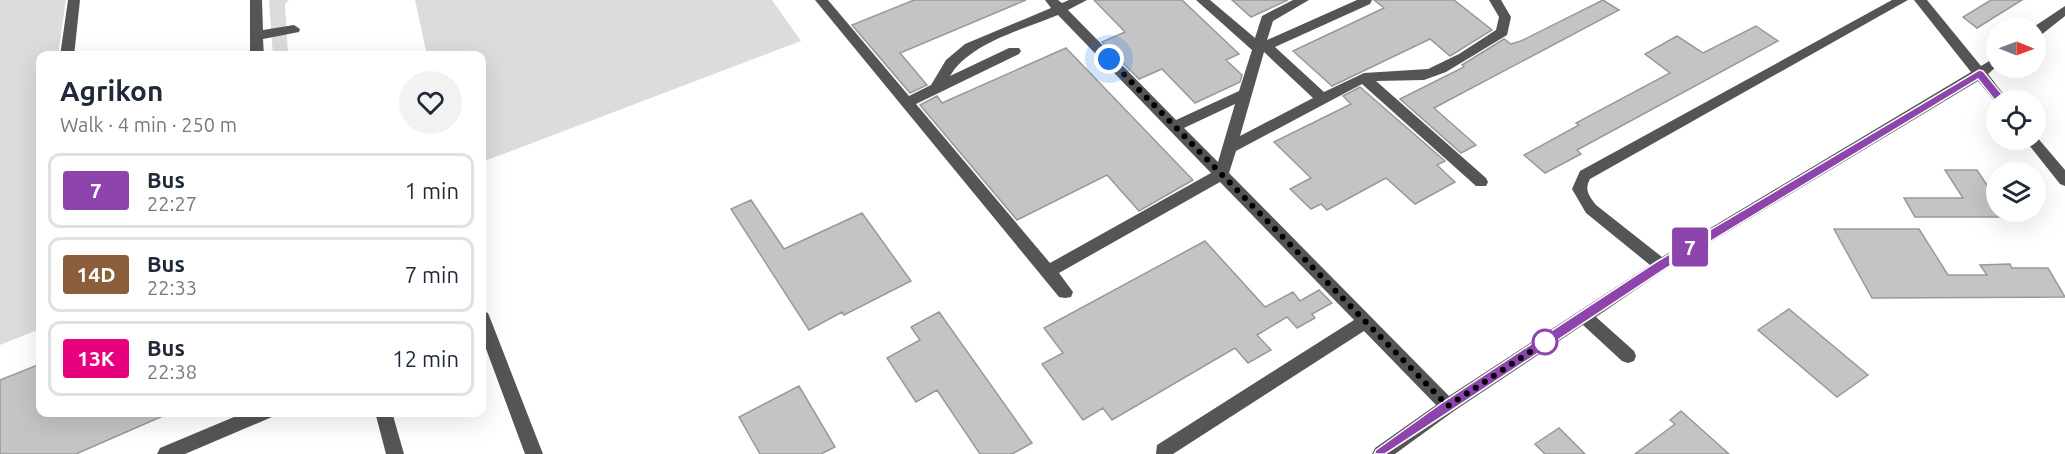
<!DOCTYPE html>
<meta charset="utf-8">
<style>
:root{--surface:#fff;--page:#f2f2f3;--text:#1f2937;--muted:#747a83;--line:#e0e1e3}
body{margin:0;font-family:Ubuntu,sans-serif;background:var(--page);color:var(--text);height:100vh;display:flex;flex-direction:column;font-size:22px;white-space:nowrap}
*{box-sizing:border-box;margin:0}
p{font-size:20px;color:var(--muted)}
.icon{flex:none;width:33px;height:33px;fill:none;stroke:currentColor;stroke-width:2;stroke-linecap:round;stroke-linejoin:round}
.map{position:relative;flex:1;overflow:hidden}
.side{position:absolute;left:36px;top:51px;width:450px;height:366px;display:flex;flex-direction:column;background:var(--surface);border-radius:12px;box-shadow:0 6px 24px #0002}
.side>*{flex:none}
.badge{padding:0 12px;border-radius:4px;font-size:21px;line-height:39px}
.needle{width:39px;rotate:91deg}
.fabs{position:absolute;left:1986px;top:18px;display:grid;gap:12px}
.fabs a{display:grid;place-items:center;width:60px;height:60px;border-radius:50%;background:var(--surface);box-shadow:0 6px 24px #0002;font-size:30px}
.you{position:absolute;width:30px;height:30px;margin:-15px;border:4px solid #fff;border-radius:50%;background:#1a73e8;box-shadow:0 0 0 9px #1a73e833}
.map>.badge{position:absolute;translate:-50% -50%;box-shadow:0 0 0 3px #fff}
.round{display:grid;place-items:center;flex:none;width:63px;height:63px;border-radius:32px;background:var(--page)}
.overview{display:flex;align-items:center;justify-content:space-between;height:102px;padding:0 24px}
h1{font-size:28px;font-weight:700;line-height:45px}
ul{padding:0;list-style:none}
li{display:flex;align-items:center;gap:18px;height:75px;margin:0 12px 9px;padding:0 12px;border:3px solid var(--line);border-radius:12px}
li div{flex:1}
li b{display:block;font-size:22px}
li em{font-style:normal}
li .badge{min-width:66px;font-weight:700;text-align:center}
.map>svg:first-child{display:block}
.green{fill:#dcdcdc}
.building{fill:#c4c4c4;stroke:#999;stroke-width:1.5}
.lines{fill:none;stroke-linecap:round;stroke-linejoin:round}
.minor{fill:#555;fill-rule:evenodd}
.line{fill:#8e44ad;stroke:#fff;stroke-width:1.5}
.walk{stroke:#000;stroke-width:6;stroke-dasharray:0 10.8}
.stop-dot{fill:#fff;stroke:#8e44ad;stroke-width:3}
</style>
<div class="map">
<svg width="2065" height="454" viewBox="0 0 2065 454">
<rect width="100%" height="100%" fill="#fff"/>
<!-- green -->
<path class="green" d="M 0,0 L 66,0 L 58,55 L 40,56 L 40,329 L 0,345 Z
M 269,0 L 289,0 L 285,4 L 288,55 L 273,55 Z
M 415,0 L 772,0 L 801,41 L 482,162 L 482,56 L 427,55 Z"/>
<!-- building -->
<path class="building" d="M 914,0 L 1026,0 L 900,53 L 927,85 L 910,93 L 852,25 Z
M 1094,0 L 1182,0 L 1239,54 L 1226,60 L 1242,75 L 1240,82 L 1195,103 L 1162,69 L 1139,79 L 1102,42 L 1125,32 Z
M 1232,0 L 1288,0 L 1251,17 Z
M 1374,0 L 1454,0 L 1492,30 L 1450,56 L 1430,39 L 1332,86 L 1293,51 L 1384,8 Z
M 1603,0 L 1619,10 L 1434,108 L 1476,145 L 1461,153 L 1400,99 L 1464,67 L 1462,65 L 1504,39 L 1511,44 L 1521,41 Z
M 1991,0 L 2022,0 L 1977,28 L 1963,17 Z
M 1756,26 L 1778,41 L 1577,150 L 1581,154 L 1545,173 L 1524,155 L 1579,125 L 1576,123 L 1670,73 L 1645,54 L 1677,36 L 1703,53 Z
M 1066,48 L 1193,180 L 1139,211 L 1107,175 L 1017,220 L 920,105 L 937,96 L 942,103 Z
M 1360,87 L 1445,161 L 1437,165 L 1455,182 L 1415,204 L 1386,178 L 1327,210 L 1321,204 L 1311,209 L 1290,189 L 1311,178 L 1274,142 L 1351,104 L 1343,96 Z
M 1945,170 L 1977,170 L 1996,199 L 1996,212 L 2005,212 L 2009,217 L 1915,217 L 1904,198 L 1963,198 Z
M 751,200 L 784,249 L 862,213 L 911,281 L 844,315 L 842,312 L 809,330 L 731,209 Z
M 1834,229 L 1919,229 L 1948,275 L 1987,275 L 1980,265 L 2010,264 L 2012,268 L 2048,268 L 2065,297 L 1872,298 Z
M 1205,241 L 1265,307 L 1293,292 L 1300,301 L 1319,290 L 1332,303 L 1312,314 L 1315,318 L 1297,328 L 1287,317 L 1257,335 L 1271,350 L 1248,363 L 1235,348 L 1112,420 L 1103,408 L 1083,420 L 1042,364 L 1063,353 L 1044,328 Z
M 1789,309 L 1868,375 L 1837,397 L 1758,330 Z
M 939,312 L 1032,443 L 1012,454 L 980,454 L 937,390 L 916,402 L 887,358 L 920,340 L 911,327 Z
M 40,364 L 40,412 L 172,412 L 76,454 L 0,454 L 0,380 Z
M 799,386 L 835,447 L 821,454 L 760,454 L 739,417 Z
M 1681,411 L 1729,454 L 1635,454 L 1675,424 L 1670,420 Z
M 1559,428 L 1585,454 L 1545,454 L 1535,444 Z"/>
<g class="lines">
<!-- minor -->
<path class="minor" d="M 68,0 L 80,0 L 74,56 L 60,56 Z
M 250,0 L 262,0 L 263,30 L 294,25 L 300,29 L 299,32 L 263,39 L 264,56 L 250,56 Z
M 815,0 L 828,0 L 909,96 L 931,85 L 946,60 L 965,44 L 1051,8 L 1045,0 L 1058,0 L 1062,3 L 1069,0 L 1087,0 L 1068,10 L 1176,120 L 1239,91 L 1252,50 L 1196,0 L 1210,0 L 1255,38 L 1262,16 L 1293,0 L 1309,0 L 1273,21 L 1267,40 L 1357,0 L 1372,0 L 1370,4 L 1275,47 L 1324,92 L 1364,73 L 1428,69 L 1459,54 L 1496,30 L 1499,17 L 1489,0 L 1501,0 L 1511,17 L 1507,35 L 1446,72 L 1424,80 L 1376,81 L 1486,178 L 1488,182 L 1486,186 L 1476,186 L 1362,84 L 1236,151 L 1229,173 L 1449,396 L 1650,265 L 1586,213 L 1572,189 L 1580,171 L 1892,0 L 1908,0 L 1590,179 C 1584,190 1589,196 1596,205 L 1662,257 L 1971,72 L 1914,0 L 1927,0 L 1981,66 L 1996,57 L 1996,67 L 1988,74 L 2008,100 L 1996,100 L 1996,103 L 1978,81 L 1666,269 L 1596,317 L 1634,351 L 1636,356 L 1634,361 L 1628,363 L 1622,361 L 1583,325 L 1454,411 L 1395,454 L 1372,454 L 1375,448 L 1436,405 L 1364,331 L 1173,454 L 1156,454 L 1157,445 L 1354,320 L 1220,182 L 1059,273 L 1073,292 L 1071,297 L 1065,298 L 1059,297 ZM 1058,15 L 1211,173 L 1050,263 L 916,104 L 1019,54 L 1021,51 L 1019,48 L 1009,48 L 950,76 C 969,43 1024,29 1058,15 ZM 1264,52 L 1313,98 L 1240,136 ZM 1235,104 L 1218,162 L 1184,128 Z
M 2065,6 L 2065,16 L 2041,35 L 2036,36 L 2036,28 L 2032,28 Z
M 2036,136 L 2065,170 L 2065,186 L 2060,184 L 2025,140 L 2036,140 Z
M 482,311 L 488,313 L 490,318 L 543,454 L 525,454 L 482,338 Z
M 246,412 L 274,412 L 272,417 L 185,454 L 157,454 L 160,448 Z
M 375,412 L 392,412 L 404,454 L 386,454 Z"/>
</g>
<!-- line -->
<path class="line" d="M 1979,70 L 1983,71 L 2005,98 L 2005,103 L 1997,103 L 1978,79 L 1665,269 L 1452,410 L 1385,454 L 1374,454 L 1376,450 L 1443,402 L 1656,262 Z"/>
<g class="lines">
<!-- walk -->
<path class="walk" d="M 1109,59 L 1448,406 L 1545,342"/>
</g>
<!-- markers -->
<circle class="stop-dot" cx="1545" cy="342" r="12"/>
</svg>
<div class="fabs">
<a><svg class="needle" viewBox="-14 -14 28 28"><path d="M0-13l5 13h-10z" fill="#e53935"/><path d="M0 13l5-13h-10z" fill="#747a83"/></svg></a>
<a><svg class="icon" aria-label="locate" viewBox="0 0 24 24"><circle cx="12" cy="12" r="6"/><path d="M12 2v4M12 18v4M2 12h4M18 12h4"/></svg></a>
<a><svg class="icon" aria-label="layers" viewBox="0 0 24 24"><path d="M12 4l9 5-9 5-9-5zM3 14l9 5 9-5"/></svg></a>
</div>
<div class="you" style="left:1109px;top:59px"></div>
<b class="badge" style="left:1690px;top:247px;background:#8e44ad;color:#fff">7</b>
<section class="side">
<div class="overview"><div><h1>Agrikon</h1><p>Walk · 4 min · 250 m</p></div><a class="round"><svg class="icon" aria-label="heart" viewBox="0 0 24 24"><path d="M12 20l-8-8c-3-5 5-10 8-4 3-6 11-1 8 4z"/></svg></a></div>
<ul>
<li><span class="badge" style="background:#8e44ad;color:#fff">7</span><div><b>Bus</b><p>22:27</p></div><em>1 min</em></li>
<li><span class="badge" style="background:#8b5e3c;color:#fff">14D</span><div><b>Bus</b><p>22:33</p></div><em>7 min</em></li>
<li><span class="badge" style="background:#e6007e;color:#fff">13K</span><div><b>Bus</b><p>22:38</p></div><em>12 min</em></li>
</ul>
</section>
</div>
